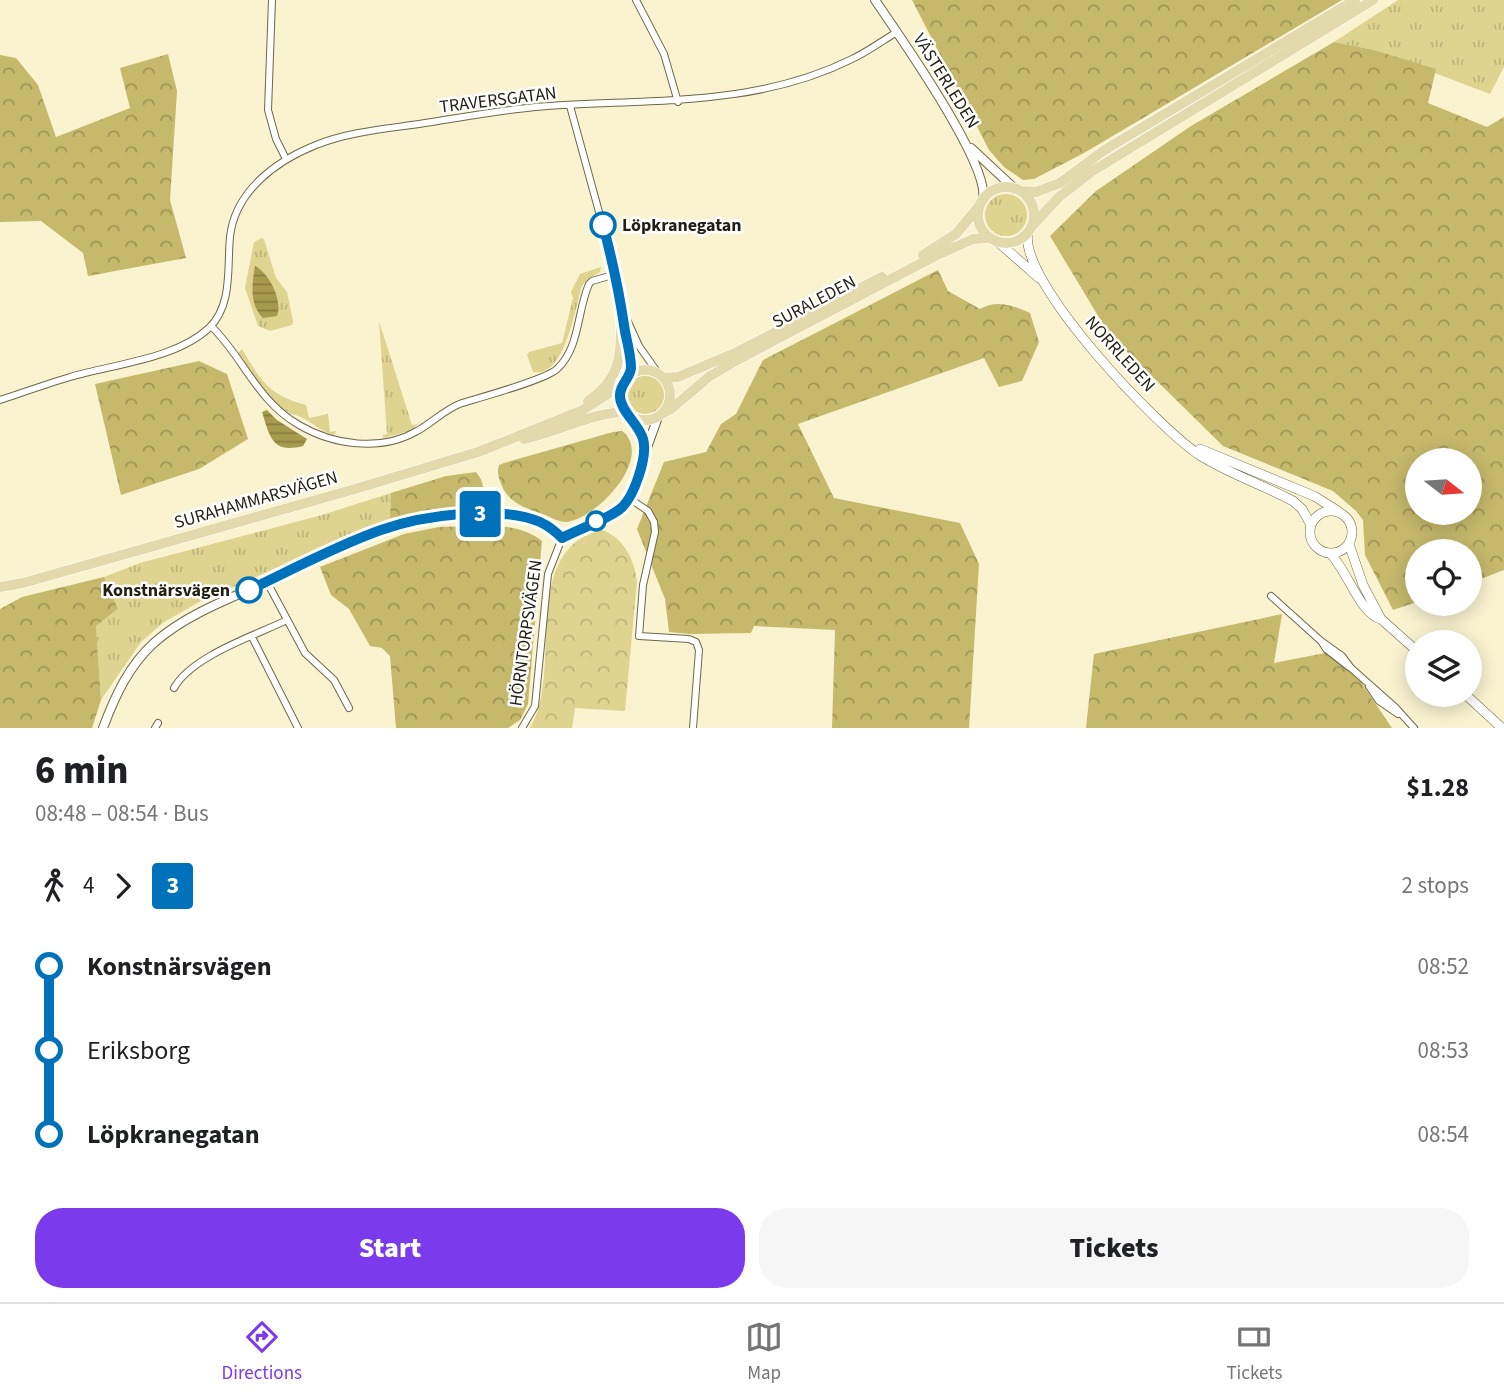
<!DOCTYPE html>
<meta charset="utf-8">
<style>
:root{--surface:#fff;--page:#f6f6f6;--text:#202124;--muted:#757577;--line:#e0e0e0;--accent:#7c3aed}
body{margin:0;font-family:"Source Sans 3",sans-serif;background:var(--page);color:var(--text);height:100vh;display:flex;flex-direction:column;font-size:26px;white-space:nowrap}
*{box-sizing:border-box;margin:0}
p{font-size:23px;color:var(--muted)}
.icon{flex:none;width:38px;height:38px;fill:none;stroke:currentColor;stroke-width:2;stroke-linecap:round;stroke-linejoin:round}
.map{position:relative;height:728px;overflow:hidden}
.side{display:flex;flex-direction:column;background:var(--surface);flex:1}
.side>*{flex:none}
.badge{padding:0 14px;border-radius:5px;font-size:24px;line-height:46px}
.needle{width:46px;rotate:107deg}
.buttons{position:absolute;left:1405px;top:448px;display:grid;gap:14px}
.buttons a{display:grid;place-items:center;width:77px;height:77px;border-radius:50%;background:var(--surface);box-shadow:0 4px 18px #0003;font-size:35px}
.map>.badge{position:absolute;translate:-50% -50%;box-shadow:0 0 0 4px #fff}
.legs{display:flex;align-items:center;gap:10px;height:77px;padding:0 35px;font-size:23px}
.legs p{margin-inline-start:auto}
.head{display:flex;align-items:center;justify-content:space-between;height:119px;padding:0 35px}
h1{font-size:38px;font-weight:800;line-height:52px}
.button{display:flex;gap:14px;margin-top:auto;padding:14px 35px}
.button a{flex:1;height:80px;border-radius:28px;background:var(--accent);color:#fff;font-size:28px;font-weight:800;line-height:80px;text-align:center}
.button a+a{background:var(--page);color:var(--text)}
ul{padding:0 35px;list-style:none}
li{display:flex;align-items:center;gap:24px;height:84px;font-size:26px}
li i{display:grid;place-items:center;width:10px;height:100%;margin:0 9px;background:currentColor}
li i::after{content:'';width:18px;height:18px;margin:-9px;border:5px solid;border-radius:50%;background:var(--surface)}
li p{margin-inline-start:auto}
li:first-child i{background:linear-gradient(#0000 50%,currentColor 0)}
li:last-child i{background:linear-gradient(currentColor 50%,#0000 0)}
.tabs{display:flex;justify-content:space-around;align-items:center;height:98px;border-top:2px solid var(--line);background:var(--surface);font-size:19px;color:var(--muted)}
.tabs a{display:grid;justify-items:center;gap:4px}
.tabs .current{color:var(--accent)}
.map>svg:first-child{display:block}
.grass{fill:url(#grass-tufts)}
.forest{fill:url(#forest-crowns);fill-rule:evenodd}
.park{fill:url(#park-crowns)}
.water{fill:url(#water-rules)}
.lines{fill:none;stroke-linecap:round;stroke-linejoin:round}
.minor-casing{stroke:#6d6849;stroke-width:8}
.tertiary-casing{stroke:#6d6849;stroke-width:10}
.secondary-casing{stroke:#6d6849;stroke-width:10}
.primary-casing{stroke:#fff;stroke-width:11}
.minor{stroke:#fff;stroke-width:6}
.tertiary{stroke:#fff;stroke-width:8}
.secondary{stroke:#fff;stroke-width:9}
.primary{stroke:#e2daad;stroke-width:10}
.line-1-casing{stroke:#fff;stroke-width:16}
.line-1{stroke:#0072bc;stroke-width:10}
.stop-1-dot{fill:#fff;stroke:#0072bc;stroke-width:3.5}
.labels{text-anchor:middle;dominant-baseline:central;stroke-width:5;stroke-linejoin:round;paint-order:stroke}
.street-label{font-size:18px;fill:#211f12;stroke:#fff}
.stop-label{font-size:18px;font-weight:bold;fill:#211f12;stroke:#fff;text-anchor:start}
</style>
<div class="map">
<svg width="1504" height="728" viewBox="0 0 1504 728">
<defs>
<pattern id="grass-tufts" width="24" height="20" patternUnits="userSpaceOnUse" patternTransform="scale(1.75)"><rect width="24" height="20" fill="#ded38f"/><path d="M3 7l-1-3M5 7V3M7 7l1-3M15 17l-1-3M17 17v-4M19 17l1-3" fill="none" stroke="#beb57a"/></pattern>
<pattern id="forest-crowns" width="20" height="18" patternUnits="userSpaceOnUse" patternTransform="scale(1.75)"><rect width="20" height="18" fill="#c6b96c"/><path d="M2 6a3 3 0 1 1 6 0M12 15a3 3 0 1 1 6 0" fill="none" stroke="#a09657"/></pattern>
<pattern id="park-crowns" width="20" height="18" patternUnits="userSpaceOnUse" patternTransform="scale(1.75)"><rect width="20" height="18" fill="#ded38f"/><path d="M2 6a3 3 0 1 1 6 0M12 15a3 3 0 1 1 6 0" fill="none" stroke="#beb57a"/></pattern>
<pattern id="water-rules" width="6" height="5" patternUnits="userSpaceOnUse" patternTransform="scale(1.75)"><rect width="6" height="5" fill="#a79a4d"/><path d="M0 2.5h6" fill="none" stroke="#887d3f"/></pattern>
</defs>
<rect width="100%" height="100%" fill="#f9f3d0"/>
<!-- grass -->
<path class="grass" d="M 1398,0 L 1504,0 L 1504,67 L 1490,94 L 1374,50 L 1334,42 Z
M985 215a21 21 0 1 1 42 0a21 21 0 1 1-42 0Z
M 262,238 L 264,239 L 276,278 L 287,292 L 293,321 L 292,325 L 270,331 L 258,326 L 245,288 L 254,242 Z
M 601,267 L 600,272 L 587,280 L 582,286 C 575,307 565,379 533,372 L 527,355 L 529,352 L 562,343 L 573,298 L 571,292 L 580,274 Z
M 379,321 L 412,425 L 418,424 L 412,430 L 384,438 L 382,435 L 387,434 Z
M 242,349 C 262,383 269,395 306,405 L 309,418 L 328,414 L 330,432 L 336,431 L 335,434 L 332,435 C 321,431 313,423 303,418 C 298,415 293,415 288,412 C 266,401 251,373 238,353 Z
M626 395a19 19 0 1 1 38 0a19 19 0 1 1-38 0Z
M 391,493 L 390,519 L 201,601 L 164,622 L 141,642 L 101,700 L 96,626 L 118,609 L 104,577 L 140,563 L 322,515 Z"/>
<!-- forest -->
<path class="forest" d="M 912,0 L 1342,0 L 1084,153 L 1034,179 L 1023,180 L 1004,167 L 989,150 Z
M 1334,42 L 1374,50 L 1436,69 L 1428,103 L 1487,127 L 1504,117 L 1504,570 L 1470,583 L 1470,551 L 1418,551 L 1417,602 L 1393,610 L 1365,555 L 1363,520 L 1356,511 L 1333,491 L 1223,446 L 1109,334 L 1050,236 L 1096,191 L 1191,126 ZM 1418,460 L 1470,460 L 1470,513 L 1418,513 Z
M 168,54 L 177,91 L 170,200 L 186,258 L 88,276 L 83,253 L 41,221 L 0,222 L 0,55 L 16,58 L 38,85 L 56,137 L 130,108 L 120,68 Z
M 938,270 L 948,291 L 980,309 C 997,299 1014,306 1030,313 L 1039,342 L 1022,381 L 999,387 L 984,358 L 798,424 L 834,498 L 960,523 L 979,564 L 969,728 L 832,728 L 835,630 L 754,626 L 751,633 L 690,634 L 669,632 L 665,599 L 637,529 L 664,462 L 706,452 L 721,424 L 736,414 L 763,360 Z
M 199,361 L 227,374 L 248,439 L 199,469 L 121,495 L 95,384 Z
M 622,431 C 655,457 597,519 566,522 C 559,522 552,518 545,515 C 525,508 507,503 500,481 C 498,474 497,472 499,465 L 504,463 L 613,432 Z
M 476,472 C 484,482 485,490 482,502 L 476,507 L 421,512 L 390,519 L 391,493 L 446,476 Z
M 439,527 C 470,527 516,519 542,541 L 528,704 L 520,720 L 508,728 L 396,728 L 390,656 L 382,648 L 370,646 L 349,609 L 331,595 L 320,567 L 404,534 Z
M 104,577 L 118,609 L 96,626 L 101,700 L 92,728 L 0,728 L 0,609 L 22,597 Z
M 1282,614 L 1274,663 L 1330,652 L 1359,679 L 1392,728 L 1086,728 L 1094,654 Z"/>
<!-- park -->
<path class="park" d="M 599,529 C 623,536 634,558 637,581 L 625,711 L 575,708 L 572,728 L 530,728 C 565,671 517,558 599,529 Z"/>
<!-- water -->
<path class="water" d="M 255,266 C 269,273 283,300 277,316 L 263,318 C 249,304 252,284 255,266 Z
M 267,410 L 277,420 L 307,439 L 303,446 C 272,454 270,437 262,412 Z"/>
<g class="lines">
<defs>
<path id="minor" d="M 272,0 L 268,110 L 276,139 L 286,159
M 636,0 L 664,54 L 678,102
M 570,106 L 616,274 L 622,311
M 623,311 L 639,346 L 658,373
M 624,325 L 629,349 L 630,375
M 211,326 C 244,358 256,400 299,425 C 333,445 381,452 417,431 C 432,423 445,409 462,403 C 482,397 545,380 557,369 C 580,348 577,311 589,284 L 592,281 L 616,274
M 0,400 C 24,392 47,384 70,377 C 114,364 176,359 209,328 C 233,305 227,267 230,237 C 235,191 276,161 316,145 C 348,132 385,129 419,124 C 458,118 496,111 535,107 C 642,98 752,109 852,59 C 867,52 882,41 897,32
M 629,498 L 648,511 L 654,522 L 655,532 L 643,585 L 639,636 L 689,639 L 696,642 L 699,650 L 693,728
M 267,582 L 305,653 L 334,680 L 349,708
M 1271,596 L 1321,641 L 1326,649 L 1349,667
M 252,637 L 298,728
M 1321,641 L 1342,656 L 1351,668 L 1395,707 L 1414,728
M 1369,686 L 1379,701 L 1398,714
M 174,688 C 192,656 254,636 287,620
M 155,728 L 158,723
M 522,728 L 535,706 L 548,574 L 562,538"/>
<path id="tertiary" d="M 875,0 C 898,34 990,164 983,199
M 971,148 L 1015,189
M 645,453 L 658,417
M 103,728 C 115,696 129,665 155,642 C 187,614 229,599 267,582 C 304,565 341,545 378,530 C 411,518 481,509 515,515 C 534,519 548,526 562,538 L 621,508 L 629,498 L 641,471 L 644,447 L 643,438 L 631,416"/>
<path id="secondary" d="M 1028,232 C 1017,281 1160,430 1201,456 C 1230,474 1263,485 1293,501 L 1302,509 L 1311,525
M 998,242 L 1039,278
M 1200,449 L 1314,496 L 1338,511
M1310 532a21 21 0 1 1 42 0a21 21 0 1 1-42 0Z
M 1349,544 L 1363,585 L 1381,619 L 1418,652
M 1330,553 C 1347,570 1360,614 1381,619
M 1466,695 L 1502,728"/>
<path id="primary" d="M978 215a28 28 0 1 1 56 0a28 28 0 1 1-56 0Z
M 1021,191 L 1036,192 L 1060,183 L 1103,151 L 1355,0
M 1031,227 L 1059,197 L 1091,172 L 1373,0
M 923,255 L 956,234 L 980,205
M620 395a25 25 0 1 1 50 0a25 25 0 1 1-50 0Z
M 664,378 L 678,377 L 737,352 L 882,277
M 588,401 C 627,374 619,349 622,307
M 663,413 L 671,409 L 710,376 L 739,359 L 935,256 L 973,239 L 988,238
M 524,439 C 558,432 592,412 627,412
M 0,587 L 23,583 L 355,489 L 478,452 L 581,411 L 614,390 L 625,379"/>
</defs>
<!-- minor casing -->
<use href="#minor" class="minor-casing"/>
<!-- tertiary casing -->
<use href="#tertiary" class="tertiary-casing"/>
<!-- secondary casing -->
<use href="#secondary" class="secondary-casing"/>
<!-- primary casing -->
<use href="#primary" class="primary-casing"/>
<!-- minor -->
<use href="#minor" class="minor"/>
<!-- tertiary -->
<use href="#tertiary" class="tertiary"/>
<!-- secondary -->
<use href="#secondary" class="secondary"/>
<!-- primary -->
<use href="#primary" class="primary"/>
</g>
<g class="lines">
<defs>
<path id="line-1" d="M 249,590 C 291,570 338,545 381,530 C 423,515 499,505 540,522 C 549,526 556,532 562,538 C 579,529 606,520 620,509 C 634,498 648,456 643,439 C 639,424 621,412 620,397 C 619,385 630,379 631,368 C 631,353 626,340 624,325 C 619,291 612,259 603,225"/>
</defs>
<!-- line-1 casing -->
<use href="#line-1" class="line-1-casing"/>
<!-- line-1 -->
<use href="#line-1" class="line-1"/>
</g>
<!-- markers -->
<g class="stop-1-dot">
<circle cx="603" cy="225" r="12"/>
<circle cx="596" cy="521" r="9"/>
<circle cx="249" cy="590" r="12"/>
</g>
<g class="labels">
<!-- street labels -->
<g class="street-label">
<text transform="translate(946 81) rotate(58)">VÄSTERLEDEN</text>
<text transform="translate(498 100) rotate(-7)">TRAVERSGATAN</text>
<text transform="translate(814 302) rotate(-28)">SURALEDEN</text>
<text transform="translate(1120 354) rotate(48)">NORRLEDEN</text>
<text transform="translate(256 500) rotate(-16)">SURAHAMMARSVÄGEN</text>
<text transform="translate(526 633) rotate(-82)">HÖRNTORPSVÄGEN</text>
</g>
<!-- stop labels -->
<g class="stop-label">
<text x="622" y="225">Löpkranegatan</text>
<text x="230" y="590" text-anchor="end">Konstnärsvägen</text>
</g>
</g>
</svg>
<div class="buttons">
<a><svg class="needle" viewBox="-14 -14 28 28"><path d="M0-13l5 13h-10z" fill="#e53935"/><path d="M0 13l5-13h-10z" fill="#757577"/></svg></a>
<a><svg class="icon" aria-label="locate" viewBox="0 0 24 24"><circle cx="12" cy="12" r="6"/><path d="M12 2v4M12 18v4M2 12h4M18 12h4"/></svg></a>
<a><svg class="icon" aria-label="layers" viewBox="0 0 24 24"><path d="M12 4l9 5-9 5-9-5zM3 14l9 5 9-5"/></svg></a>
</div>
<b class="badge" style="left:480px;top:514px;background:#0072bc;color:#fff">3</b>
</div>
<section class="side">
<div class="head"><div><h1>6 min</h1><p>08:48 – 08:54 · Bus</p></div><b>$1.28</b></div>
<div class="legs"><svg class="icon" aria-label="walk" viewBox="0 0 24 24"><circle cx="13" cy="4" r="2"/><path d="M13 8l-2 6 4 7M11 14l-3 7M7 12l3-4h3l4 4"/></svg>4<svg class="icon" aria-label="forward" viewBox="0 0 24 24"><path d="M9 5l7 7-7 7"/></svg><b class="badge" style="background:#0072bc;color:#fff">3</b><p>2 stops</p></div>
<ul>
<li><i style="color:#0072bc"></i><b>Konstnärsvägen</b><p>08:52</p></li>
<li><i style="color:#0072bc"></i><span>Eriksborg</span><p>08:53</p></li>
<li><i style="color:#0072bc"></i><b>Löpkranegatan</b><p>08:54</p></li>
</ul>
<div class="button"><a>Start</a><a>Tickets</a></div>
</section>
<nav class="tabs">
<a class="current"><svg class="icon" aria-label="directions" viewBox="0 0 24 24"><path d="M12 3l9 9-9 9-9-9zM9 14v-3h6M13 9l2 2-2 2"/></svg>Directions</a>
<a><svg class="icon" aria-label="map" viewBox="0 0 24 24"><path d="M3 6l6-2 6 2 6-2v14l-6 2-6-2-6 2zM9 4v14M15 6v14"/></svg>Map</a>
<a><svg class="icon" aria-label="tickets" viewBox="0 0 24 24"><path d="M3 7h18v10H3zM15 7v10"/></svg>Tickets</a>
</nav>
